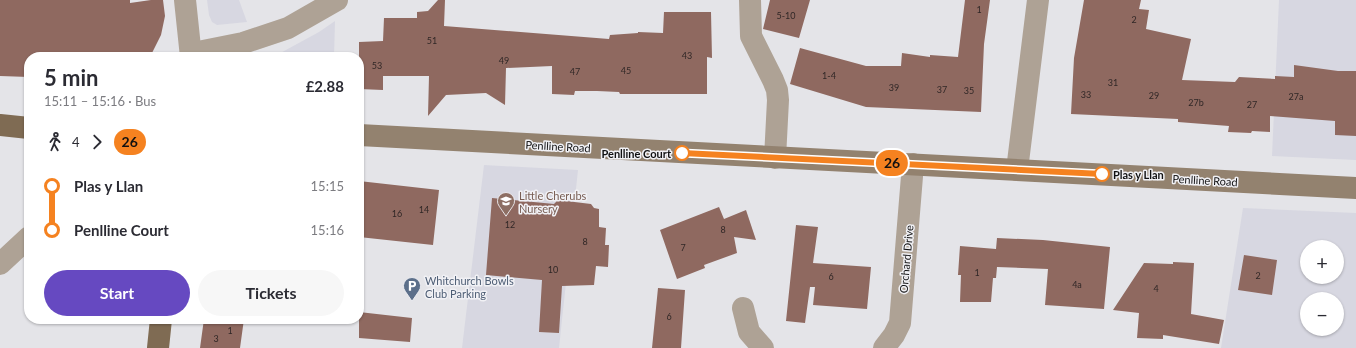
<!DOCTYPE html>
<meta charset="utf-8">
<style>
:root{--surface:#fff;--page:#f7f7f7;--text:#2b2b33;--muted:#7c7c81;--accent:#6649c1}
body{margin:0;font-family:Lato,sans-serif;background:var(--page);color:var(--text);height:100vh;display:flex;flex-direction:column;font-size:15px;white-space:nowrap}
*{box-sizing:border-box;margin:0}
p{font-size:13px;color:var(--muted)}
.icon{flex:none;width:22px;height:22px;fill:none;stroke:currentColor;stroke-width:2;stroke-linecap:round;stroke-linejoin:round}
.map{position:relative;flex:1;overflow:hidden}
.side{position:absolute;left:24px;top:52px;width:340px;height:272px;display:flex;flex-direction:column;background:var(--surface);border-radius:16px;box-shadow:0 1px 3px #0004}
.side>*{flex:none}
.badge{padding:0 8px;border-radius:13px;font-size:14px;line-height:26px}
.tools{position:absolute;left:1300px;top:240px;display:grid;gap:8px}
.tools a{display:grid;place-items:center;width:44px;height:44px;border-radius:50%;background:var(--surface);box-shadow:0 1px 3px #0004;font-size:20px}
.map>.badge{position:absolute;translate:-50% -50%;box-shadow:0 0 0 2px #fff}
.legs{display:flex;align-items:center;gap:6px;height:44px;padding:0 20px;font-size:13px}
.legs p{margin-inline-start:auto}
.headline{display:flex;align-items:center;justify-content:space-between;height:68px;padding:0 20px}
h1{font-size:22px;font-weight:700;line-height:30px}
.button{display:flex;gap:8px;margin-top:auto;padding:8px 20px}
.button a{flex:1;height:46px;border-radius:24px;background:var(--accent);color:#fff;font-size:16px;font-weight:700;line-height:46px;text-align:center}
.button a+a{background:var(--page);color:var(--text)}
ul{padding:0 20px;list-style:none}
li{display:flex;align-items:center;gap:14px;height:44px;font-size:15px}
li i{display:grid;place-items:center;width:6px;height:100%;margin:0 5px;background:currentColor}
li i::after{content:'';width:10px;height:10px;margin:-5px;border:3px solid;border-radius:50%;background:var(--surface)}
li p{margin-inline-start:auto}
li:first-child i{background:linear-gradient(#0000 50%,currentColor 0)}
li:last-child i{background:linear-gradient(currentColor 50%,#0000 0)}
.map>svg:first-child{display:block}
.built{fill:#d7d7e1;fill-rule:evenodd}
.building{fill:#8f6960}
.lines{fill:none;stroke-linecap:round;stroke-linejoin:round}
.street{stroke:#aea295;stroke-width:22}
.secondary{stroke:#93826f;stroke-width:22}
.primary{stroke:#7f6b53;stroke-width:22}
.line-1-casing{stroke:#fff;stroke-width:9}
.line-1{stroke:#f58220;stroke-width:6}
.stop-1-dot{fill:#fff;stroke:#f58220;stroke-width:2}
.labels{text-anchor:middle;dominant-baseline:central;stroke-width:3;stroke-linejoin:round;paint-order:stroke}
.number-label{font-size:9px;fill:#302726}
.street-label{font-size:11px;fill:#111112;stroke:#f1f1f5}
.stop-label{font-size:11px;font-weight:bold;fill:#111112;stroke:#f1f1f5;text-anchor:end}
.education-label{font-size:11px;fill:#785e54;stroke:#f1f1f5;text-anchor:start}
.service-label{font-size:11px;fill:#4e5e75;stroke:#f1f1f5;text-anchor:start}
</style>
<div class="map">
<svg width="1356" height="348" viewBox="0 0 1356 348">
<rect width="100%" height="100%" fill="#e4e4e8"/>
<!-- built -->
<path class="built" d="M 207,0 L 239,0 L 247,22 L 217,25 L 212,22 L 209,15 Z
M 1279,0 L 1356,0 L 1356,160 L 1272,156 Z
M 335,21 L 334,57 L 273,57 L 319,32 Z
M 484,165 L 578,170 L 559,348 L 462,348 Z
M 1243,208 L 1356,213 L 1356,348 L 1221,348 ZM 1307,247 L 1337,247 L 1337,277 L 1307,277 ZM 1307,299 L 1337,299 L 1337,329 L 1307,329 Z"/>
<!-- building -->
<path class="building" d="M 0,0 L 130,0 L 130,3 L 151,0 L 163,0 L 165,16 L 161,35 L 150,57 L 29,57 L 29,77 L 0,76 Z
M 438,0 L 445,0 L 444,26 L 609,39 L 610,35 L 638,33 L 638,32 L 663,33 L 664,12 L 711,12 L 712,58 L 707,57 L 707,94 L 620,94 L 619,92 L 597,91 L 575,91 L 574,95 L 552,94 L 552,66 L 506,68 L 505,105 L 486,93 L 446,95 L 428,116 L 429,76 L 383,76 L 383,90 L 359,89 L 359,42 L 383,41 L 384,18 L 417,18 L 417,12 L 428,11 Z
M 770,0 L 810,0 L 799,38 L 763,29 Z
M 965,0 L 990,0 L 984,44 L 981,112 L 866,107 L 790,84 L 800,48 L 866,66 L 901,66 L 902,53 L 930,57 L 930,55 L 958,57 Z
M 1084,0 L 1141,0 L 1139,9 L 1149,10 L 1146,29 L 1191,39 L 1182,80 L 1235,82 L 1239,77 L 1275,79 L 1275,76 L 1294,77 L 1294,65 L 1338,71 L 1356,71 L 1356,136 L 1335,135 L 1335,121 L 1270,116 L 1270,132 L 1252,131 L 1251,133 L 1228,132 L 1229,126 L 1178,122 L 1178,119 L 1071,114 L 1074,58 Z
M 359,181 L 439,190 L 433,245 L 359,237 Z
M 492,198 L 554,204 L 558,200 L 591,204 L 594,208 L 599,209 L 599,227 L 606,228 L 605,245 L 609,245 L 608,267 L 596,266 L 594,285 L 562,286 L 559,333 L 539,332 L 542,280 L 486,275 Z
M 719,207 L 724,219 L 746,210 L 756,240 L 734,237 L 737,253 L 704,265 L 705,268 L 677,279 L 660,230 Z
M 796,225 L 818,227 L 813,263 L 871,267 L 867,309 L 813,305 L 815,287 L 810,287 L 805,323 L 786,321 Z
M 997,238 L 1043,240 L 1110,247 L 1104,309 L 1045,305 L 1048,269 L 997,267 L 996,278 L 993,278 L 991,302 L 960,302 L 961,275 L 958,275 L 960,246 L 996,249 Z
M 1244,255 L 1277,260 L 1272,295 L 1238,290 Z
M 1173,262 L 1194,263 L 1191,314 L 1224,320 L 1219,344 L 1163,335 L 1163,339 L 1137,338 L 1139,313 L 1113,310 L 1144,263 L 1173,264 Z
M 658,288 L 685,290 L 681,348 L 652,348 Z
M 359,312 L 412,318 L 410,342 L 359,338 Z
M 204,319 L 244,319 L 240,348 L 200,348 Z"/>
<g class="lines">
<!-- street -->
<path class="street" d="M 185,0 L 191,57 L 203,51 L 243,43 L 288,28 L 337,0
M 750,0 L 751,36 L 773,80 L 777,90 L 778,100 L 775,158
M 1017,170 L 1038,0
M 0,264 L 29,237
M 743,308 L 749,332 L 763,348
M 884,348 L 894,335 L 900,323 L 913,164"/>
<!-- secondary -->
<path class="secondary" d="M 359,135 L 1356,188"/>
<!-- primary -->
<path class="primary" d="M 0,125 L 29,128
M 158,348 L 161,319"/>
</g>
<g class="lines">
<defs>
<path id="line-1" d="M 682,153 L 1102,174"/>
</defs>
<!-- line-1 casing -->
<use href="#line-1" class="line-1-casing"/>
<!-- line-1 -->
<use href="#line-1" class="line-1"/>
</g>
<!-- icons -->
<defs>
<symbol id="school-pin" viewBox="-11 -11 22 30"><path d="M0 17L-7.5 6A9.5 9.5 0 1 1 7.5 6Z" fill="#8d6e63" stroke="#f1f1f5"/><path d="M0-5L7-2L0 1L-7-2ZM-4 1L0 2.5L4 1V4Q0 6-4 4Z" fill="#fff"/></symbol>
<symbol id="parking-pin" viewBox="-11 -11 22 30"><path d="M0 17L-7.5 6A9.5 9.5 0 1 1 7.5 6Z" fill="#5c6f8a" stroke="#f1f1f5"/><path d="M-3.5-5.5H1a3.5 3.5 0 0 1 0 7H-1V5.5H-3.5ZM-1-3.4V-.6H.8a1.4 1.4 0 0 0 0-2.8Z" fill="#fff"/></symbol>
</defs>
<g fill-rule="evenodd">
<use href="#school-pin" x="496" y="191" width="20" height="27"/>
<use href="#parking-pin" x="402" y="276" width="20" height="27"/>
</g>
<!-- markers -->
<g class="stop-1-dot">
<circle cx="682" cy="153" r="7"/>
<circle cx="1102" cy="174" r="7"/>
</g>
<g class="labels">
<!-- number labels -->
<g class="number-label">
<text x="979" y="9">1</text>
<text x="786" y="15">5-10</text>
<text x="1134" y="19">2</text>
<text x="432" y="40">51</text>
<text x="687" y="55">43</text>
<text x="504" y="60">49</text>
<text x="377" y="65">53</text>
<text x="626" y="70">45</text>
<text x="575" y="71">47</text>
<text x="829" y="75">1-4</text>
<text x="1113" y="82">31</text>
<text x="894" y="87">39</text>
<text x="942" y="89">37</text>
<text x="969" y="90">35</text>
<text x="1086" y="94">33</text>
<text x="1154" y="95">29</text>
<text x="1296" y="96">27a</text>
<text x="1196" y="102">27b</text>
<text x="1252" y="104">27</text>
<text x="424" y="209">14</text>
<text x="397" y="213">16</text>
<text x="510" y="224">12</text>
<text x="723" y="229">8</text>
<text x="585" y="241">8</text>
<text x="683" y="247">7</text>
<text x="553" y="269">10</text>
<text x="977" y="272">1</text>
<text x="1258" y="275">2</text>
<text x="831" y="276">6</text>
<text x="1077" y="284">4a</text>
<text x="1156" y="288">4</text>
<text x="669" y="316">6</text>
<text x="230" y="330">1</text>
<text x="216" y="338">3</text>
</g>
<!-- street labels -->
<g class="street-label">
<text transform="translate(558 146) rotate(3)">Penlline Road</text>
<text transform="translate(1205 180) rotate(3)">Penlline Road</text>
<text transform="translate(906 259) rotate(-85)">Orchard Drive</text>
</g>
<!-- stop labels -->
<g class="stop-label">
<text x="671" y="153">Penlline Court</text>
<text x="1113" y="174" text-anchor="start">Plas y Llan</text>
</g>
<!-- education labels -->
<g class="education-label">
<text x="519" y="195">Little Cherubs<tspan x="519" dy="13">Nursery</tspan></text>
</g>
<!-- service labels -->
<g class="service-label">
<text x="425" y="280">Whitchurch Bowls<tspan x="425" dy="13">Club Parking</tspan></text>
</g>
</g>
</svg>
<div class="tools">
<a>+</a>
<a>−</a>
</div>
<b class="badge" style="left:892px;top:163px;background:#f58220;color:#111">26</b>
<section class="side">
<div class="headline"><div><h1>5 min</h1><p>15:11 – 15:16 · Bus</p></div><b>£2.88</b></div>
<div class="legs"><svg class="icon" aria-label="walk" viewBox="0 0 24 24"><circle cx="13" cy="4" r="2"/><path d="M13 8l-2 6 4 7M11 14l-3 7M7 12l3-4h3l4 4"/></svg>4<svg class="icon" aria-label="forward" viewBox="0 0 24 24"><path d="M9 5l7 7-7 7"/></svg><b class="badge" style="background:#f58220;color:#111">26</b></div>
<ul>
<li><i style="color:#f58220"></i><b>Plas y Llan</b><p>15:15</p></li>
<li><i style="color:#f58220"></i><b>Penlline Court</b><p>15:16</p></li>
</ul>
<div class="button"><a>Start</a><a>Tickets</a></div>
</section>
</div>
